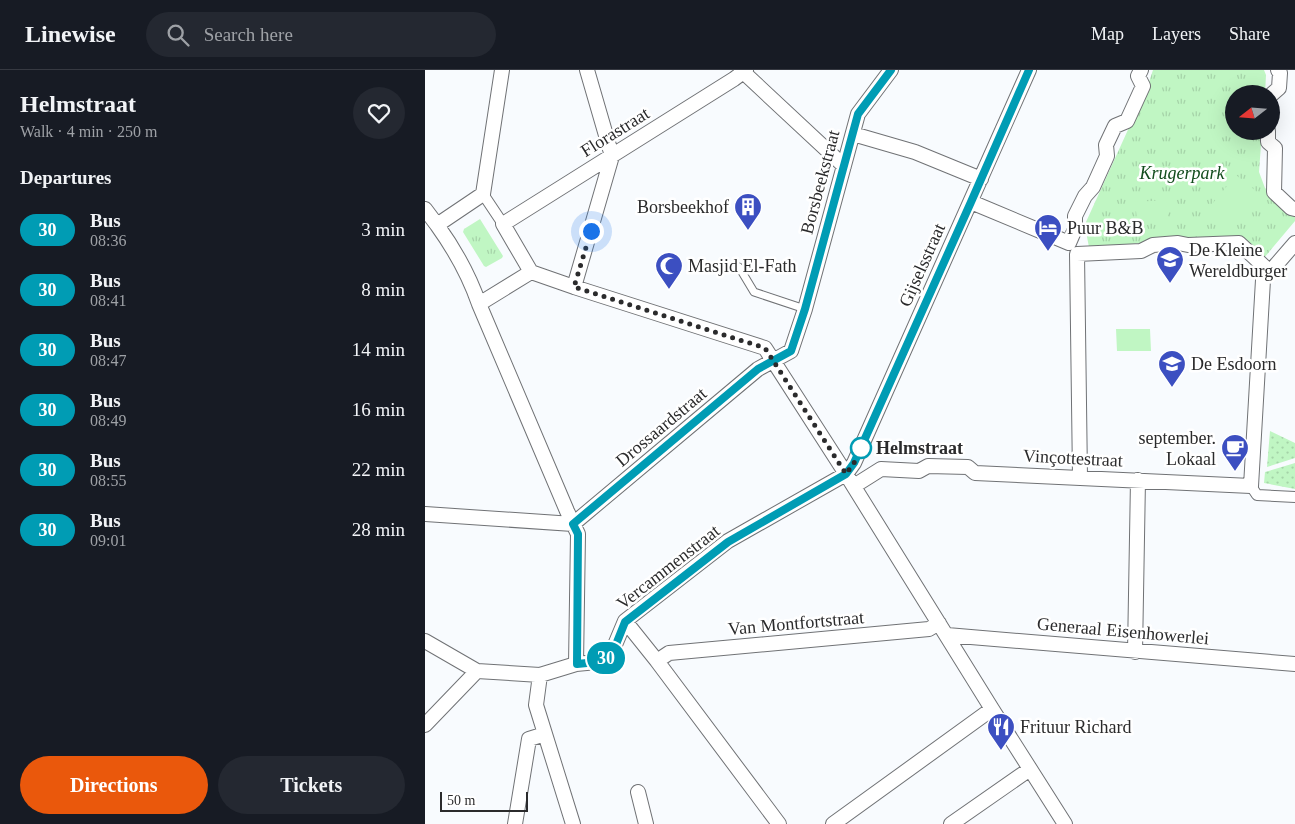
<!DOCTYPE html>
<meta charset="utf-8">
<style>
:root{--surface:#171b24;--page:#242831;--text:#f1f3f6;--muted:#9ea1a6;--line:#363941;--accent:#ea580c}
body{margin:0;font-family:"Times New Roman",serif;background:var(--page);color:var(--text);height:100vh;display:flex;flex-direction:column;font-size:19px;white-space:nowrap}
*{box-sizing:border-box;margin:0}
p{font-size:16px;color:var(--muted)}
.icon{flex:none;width:28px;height:28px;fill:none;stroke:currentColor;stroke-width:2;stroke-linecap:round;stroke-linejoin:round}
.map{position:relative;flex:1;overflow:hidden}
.panel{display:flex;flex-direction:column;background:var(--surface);width:425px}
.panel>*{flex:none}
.badge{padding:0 10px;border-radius:16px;font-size:18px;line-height:32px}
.needle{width:32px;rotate:253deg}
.fabs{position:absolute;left:800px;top:15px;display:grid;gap:10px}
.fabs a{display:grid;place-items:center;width:55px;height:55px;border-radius:50%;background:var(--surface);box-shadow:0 5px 20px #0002;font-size:25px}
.scale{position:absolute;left:15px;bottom:12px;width:88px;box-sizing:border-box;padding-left:5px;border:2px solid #2b2b2c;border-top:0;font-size:14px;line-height:18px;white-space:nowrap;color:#2b2b2c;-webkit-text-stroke:4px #fff;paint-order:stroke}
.you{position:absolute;width:25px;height:25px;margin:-12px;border:4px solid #fff;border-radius:50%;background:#1a73e8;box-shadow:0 0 0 8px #1a73e833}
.map>.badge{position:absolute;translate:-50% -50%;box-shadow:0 0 0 2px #fff}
h2{padding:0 20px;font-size:19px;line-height:45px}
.round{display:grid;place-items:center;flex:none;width:52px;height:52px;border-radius:26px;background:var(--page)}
.head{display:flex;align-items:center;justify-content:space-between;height:85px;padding:0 20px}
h1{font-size:24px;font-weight:700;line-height:38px}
.primary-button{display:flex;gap:10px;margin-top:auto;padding:10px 20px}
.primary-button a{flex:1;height:58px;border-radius:30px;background:var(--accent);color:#fff;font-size:20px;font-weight:700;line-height:58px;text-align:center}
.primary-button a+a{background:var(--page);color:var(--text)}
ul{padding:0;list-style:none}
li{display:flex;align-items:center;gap:15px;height:60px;padding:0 20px}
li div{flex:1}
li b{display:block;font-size:19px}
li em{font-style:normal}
li .badge{min-width:55px;font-weight:700;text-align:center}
header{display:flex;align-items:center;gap:30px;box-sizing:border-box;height:70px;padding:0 25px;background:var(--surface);border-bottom:1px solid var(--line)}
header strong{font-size:24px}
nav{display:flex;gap:28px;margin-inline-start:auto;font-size:18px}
.search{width:350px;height:45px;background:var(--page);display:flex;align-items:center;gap:12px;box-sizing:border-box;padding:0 18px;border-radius:28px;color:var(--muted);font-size:19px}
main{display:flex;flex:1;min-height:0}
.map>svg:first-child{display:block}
.grass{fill:url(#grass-dots)}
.park{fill:url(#park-tufts)}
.pitch{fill:#c0f6c3}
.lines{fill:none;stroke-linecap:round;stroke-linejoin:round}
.service-casing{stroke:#707275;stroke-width:9}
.pedestrian-casing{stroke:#707275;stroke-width:12}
.minor-casing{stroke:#707275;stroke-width:16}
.service{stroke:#fff;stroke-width:7}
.pedestrian{stroke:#fff;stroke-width:10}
.minor{stroke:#fff;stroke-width:14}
.line-casing{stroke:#fff;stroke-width:11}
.line{stroke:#009cb4;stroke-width:8}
.walk{stroke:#2b2b2c;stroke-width:5;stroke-dasharray:0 9}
.stop-dot{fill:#fff;stroke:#009cb4;stroke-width:2.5}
.labels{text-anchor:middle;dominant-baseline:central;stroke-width:5;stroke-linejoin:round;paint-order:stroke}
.street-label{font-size:18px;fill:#2b2b2c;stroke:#fff}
.park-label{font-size:18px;font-style:italic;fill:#134d1d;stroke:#fff}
.poi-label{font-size:18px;fill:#2b2b2c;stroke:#fff;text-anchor:start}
.stop-label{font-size:18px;font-weight:bold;fill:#2b2b2c;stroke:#fff;text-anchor:start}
</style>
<header>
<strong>Linewise</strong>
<div class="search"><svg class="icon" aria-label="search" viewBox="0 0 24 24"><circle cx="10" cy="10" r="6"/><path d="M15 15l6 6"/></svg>Search here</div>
<nav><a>Map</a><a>Layers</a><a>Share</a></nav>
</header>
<main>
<section class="panel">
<div class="head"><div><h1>Helmstraat</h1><p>Walk · 4 min · 250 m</p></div><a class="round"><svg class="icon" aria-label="heart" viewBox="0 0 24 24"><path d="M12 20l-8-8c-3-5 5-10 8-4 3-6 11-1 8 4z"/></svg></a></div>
<h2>Departures</h2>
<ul>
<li><span class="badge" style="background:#009cb4;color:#fff">30</span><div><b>Bus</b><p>08:36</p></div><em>3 min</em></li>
<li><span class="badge" style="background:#009cb4;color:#fff">30</span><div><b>Bus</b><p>08:41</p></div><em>8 min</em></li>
<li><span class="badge" style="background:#009cb4;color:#fff">30</span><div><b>Bus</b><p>08:47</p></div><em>14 min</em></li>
<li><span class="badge" style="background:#009cb4;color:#fff">30</span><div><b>Bus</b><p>08:49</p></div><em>16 min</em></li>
<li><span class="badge" style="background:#009cb4;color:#fff">30</span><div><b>Bus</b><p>08:55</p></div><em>22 min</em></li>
<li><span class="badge" style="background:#009cb4;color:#fff">30</span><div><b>Bus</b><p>09:01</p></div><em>28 min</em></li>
</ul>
<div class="primary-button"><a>Directions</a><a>Tickets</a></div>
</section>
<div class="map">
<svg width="870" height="754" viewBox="0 0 870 754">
<defs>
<pattern id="grass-dots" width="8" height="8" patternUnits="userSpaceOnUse" patternTransform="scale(1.25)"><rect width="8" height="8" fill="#c0f6c3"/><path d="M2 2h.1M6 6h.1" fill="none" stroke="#a5d3a8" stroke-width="1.8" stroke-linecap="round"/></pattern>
<pattern id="park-tufts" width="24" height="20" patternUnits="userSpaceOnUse" patternTransform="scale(1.25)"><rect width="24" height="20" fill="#c0f6c3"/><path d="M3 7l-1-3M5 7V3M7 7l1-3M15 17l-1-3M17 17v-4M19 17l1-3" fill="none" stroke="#a5d3a8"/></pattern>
</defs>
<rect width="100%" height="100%" fill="#f8fbfe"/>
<!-- grass -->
<path class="grass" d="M 845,361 L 870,373 L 870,388 L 842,397 Z
M 870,393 L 870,419 L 839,413 L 840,402 Z"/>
<!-- park -->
<path class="park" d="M 728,0 L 839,0 L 841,5 L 840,24 L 809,24 L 809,61 L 837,61 L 834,102 L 840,118 L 870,144 L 870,151 L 839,188 L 813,166 L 664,177 L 662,167 L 661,152 L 722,18 Z
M 55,149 L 78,186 L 77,188 L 61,197 L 59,196 L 38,162 L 39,159 Z"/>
<!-- pitch -->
<path class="pitch" d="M 811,105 L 831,121 L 799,162 L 778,145 Z
M 741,130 L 743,148 L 712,149 L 710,132 Z
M 691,259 L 725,259 L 726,281 L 692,281 Z"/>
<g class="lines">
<defs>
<path id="service" d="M 314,197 L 329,222 L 380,239"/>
<path id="pedestrian" d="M 58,124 L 78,154
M 826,416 L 832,425 L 870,427"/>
<path id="minor" d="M 77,0 L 58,124 L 12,155 C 30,180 44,205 54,234 L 106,202
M 316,0 L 419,96
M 846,25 L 854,18 L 855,3 L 853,0
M 843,61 L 843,72 L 850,78 L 849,122 L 866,138 L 870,139
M 428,64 L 490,82 L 556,109
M 546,132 L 644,173 L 650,159 L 650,146 L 660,126 L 668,117 L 682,86 L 681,75 L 690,56 L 702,51 L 718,16 L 713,6 L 716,0
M 0,139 L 12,155
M 106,202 L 149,217 L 340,278 L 421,404 L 567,639 L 640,754
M 106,202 L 78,154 L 309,9 L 321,0
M 149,217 L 187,86 L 162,0
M 54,234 L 142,441 L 153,464 L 151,594
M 655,407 L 652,184 L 716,181 L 728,175 L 753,173 L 763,175 L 814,173 L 845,202
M 429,416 L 456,399 L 494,401 L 503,396 L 543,397 L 550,403 L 826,416 L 838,210 L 870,173
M 0,444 L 148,454
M 148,454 L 333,299 L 366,281 L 380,239 L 433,44 L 466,0
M 200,551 L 232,591 L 354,754
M 522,565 L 870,594
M 0,571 L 52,601 L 115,605 L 151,594 L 172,592 L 181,588 L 187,582 L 200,551 L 303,471 L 421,404 L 429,393 L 604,0
M 710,582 L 713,410
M 232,591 L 244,583 L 504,559 L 514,553
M 115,605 L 111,635 L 148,754
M 0,655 L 52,601
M 213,722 L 221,754
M 90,754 L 104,669 L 120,664
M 408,754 L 567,639
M 526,754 L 605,699"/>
</defs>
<!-- service casing -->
<use href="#service" class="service-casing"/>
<!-- pedestrian casing -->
<use href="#pedestrian" class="pedestrian-casing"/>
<!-- minor casing -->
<use href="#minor" class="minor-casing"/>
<!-- service -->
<use href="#service" class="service"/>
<!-- pedestrian -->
<use href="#pedestrian" class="pedestrian"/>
<!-- minor -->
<use href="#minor" class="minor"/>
</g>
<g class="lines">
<defs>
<path id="line" d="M 466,0 L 433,44 L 380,239 L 366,281 L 333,299 L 148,454 L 153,464 L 152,594 L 172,592 L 181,588 L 188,582 L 200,552 L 303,472 L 421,404 L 429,393 L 546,132 L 604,0"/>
</defs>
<!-- line casing -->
<use href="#line" class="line-casing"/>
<!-- line -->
<use href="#line" class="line"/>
<!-- walk -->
<path class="walk" d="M 166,161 L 149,217 L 340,278 L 421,404 L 429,393 L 436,376 L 436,378"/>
</g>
<!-- icons -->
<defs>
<symbol id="building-pin" viewBox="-11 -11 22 30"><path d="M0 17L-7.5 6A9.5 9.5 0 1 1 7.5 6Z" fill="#3c4fc1" stroke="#fff"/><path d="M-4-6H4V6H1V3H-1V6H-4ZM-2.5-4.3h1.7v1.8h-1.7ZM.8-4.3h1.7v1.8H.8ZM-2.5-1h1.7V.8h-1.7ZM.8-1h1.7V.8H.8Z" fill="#fff"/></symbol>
<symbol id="hotel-pin" viewBox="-11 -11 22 30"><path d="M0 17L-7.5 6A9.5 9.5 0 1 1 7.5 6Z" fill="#3c4fc1" stroke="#fff"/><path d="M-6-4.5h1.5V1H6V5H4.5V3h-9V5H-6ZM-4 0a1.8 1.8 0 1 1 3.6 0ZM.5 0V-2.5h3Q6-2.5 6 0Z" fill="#fff"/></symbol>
<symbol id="school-pin" viewBox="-11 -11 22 30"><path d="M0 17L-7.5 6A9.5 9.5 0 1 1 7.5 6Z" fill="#3c4fc1" stroke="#fff"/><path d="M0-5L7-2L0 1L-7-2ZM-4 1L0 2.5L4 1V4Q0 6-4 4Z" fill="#fff"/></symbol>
<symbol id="mosque-pin" viewBox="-11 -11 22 30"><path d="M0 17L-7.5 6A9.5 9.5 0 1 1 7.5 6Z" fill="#3c4fc1" stroke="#fff"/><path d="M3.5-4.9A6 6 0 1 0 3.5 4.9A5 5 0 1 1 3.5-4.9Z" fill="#fff"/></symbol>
<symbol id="cafe-pin" viewBox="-11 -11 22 30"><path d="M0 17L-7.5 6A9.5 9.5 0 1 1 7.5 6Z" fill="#3c4fc1" stroke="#fff"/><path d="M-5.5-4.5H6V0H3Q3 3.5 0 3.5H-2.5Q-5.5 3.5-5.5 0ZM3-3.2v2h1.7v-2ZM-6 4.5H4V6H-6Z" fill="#fff"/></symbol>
<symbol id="restaurant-pin" viewBox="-11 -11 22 30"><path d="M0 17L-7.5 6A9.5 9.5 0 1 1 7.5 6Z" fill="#3c4fc1" stroke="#fff"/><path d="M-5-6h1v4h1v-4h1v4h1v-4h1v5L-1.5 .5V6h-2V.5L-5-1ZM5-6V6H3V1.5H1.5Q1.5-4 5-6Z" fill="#fff"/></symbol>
</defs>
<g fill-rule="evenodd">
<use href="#building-pin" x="307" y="121" width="32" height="43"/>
<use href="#hotel-pin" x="607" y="142" width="32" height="43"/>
<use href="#school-pin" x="729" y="174" width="32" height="43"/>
<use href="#mosque-pin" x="228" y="180" width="32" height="43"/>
<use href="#school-pin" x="731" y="278" width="32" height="43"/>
<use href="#cafe-pin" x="794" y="362" width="32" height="43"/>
<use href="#restaurant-pin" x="560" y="641" width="32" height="43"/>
</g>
<!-- markers -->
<circle class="stop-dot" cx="436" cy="378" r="10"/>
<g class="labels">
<!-- street labels -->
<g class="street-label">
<text transform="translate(190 62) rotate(-32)">Florastraat</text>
<text transform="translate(395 112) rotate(-75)">Borsbeekstraat</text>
<text transform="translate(497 195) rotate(-66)">Gijselsstraat</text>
<text transform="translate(236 357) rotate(-40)">Drossaardstraat</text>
<text transform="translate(648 388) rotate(3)">Vinçottestraat</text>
<text transform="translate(243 497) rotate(-38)">Vercammenstraat</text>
<text transform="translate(371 553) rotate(-5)">Van Montfortstraat</text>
<text transform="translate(698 561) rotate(5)">Generaal Eisenhowerlei</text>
</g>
<!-- park labels -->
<g class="park-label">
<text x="757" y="103">Krugerpark</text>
</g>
<!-- poi labels -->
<g class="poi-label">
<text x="304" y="137" text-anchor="end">Borsbeekhof</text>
<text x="642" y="158">Puur B&amp;B</text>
<text x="764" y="180">De Kleine<tspan x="764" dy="21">Wereldburger</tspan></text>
<text x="263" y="196">Masjid El-Fath</text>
<text x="766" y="294">De Esdoorn</text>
<text x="791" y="368" text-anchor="end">september.<tspan x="791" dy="21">Lokaal</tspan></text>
<text x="595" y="657">Frituur Richard</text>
</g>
<!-- stop labels -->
<g class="stop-label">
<text x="451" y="378">Helmstraat</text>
</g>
</g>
</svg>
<div class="fabs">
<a><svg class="needle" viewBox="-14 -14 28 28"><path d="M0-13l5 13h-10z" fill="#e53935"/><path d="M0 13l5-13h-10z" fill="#9ea1a6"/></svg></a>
</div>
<div class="scale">50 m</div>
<div class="you" style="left:166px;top:161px"></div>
<b class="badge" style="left:181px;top:588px;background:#009cb4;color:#fff">30</b>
</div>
</main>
